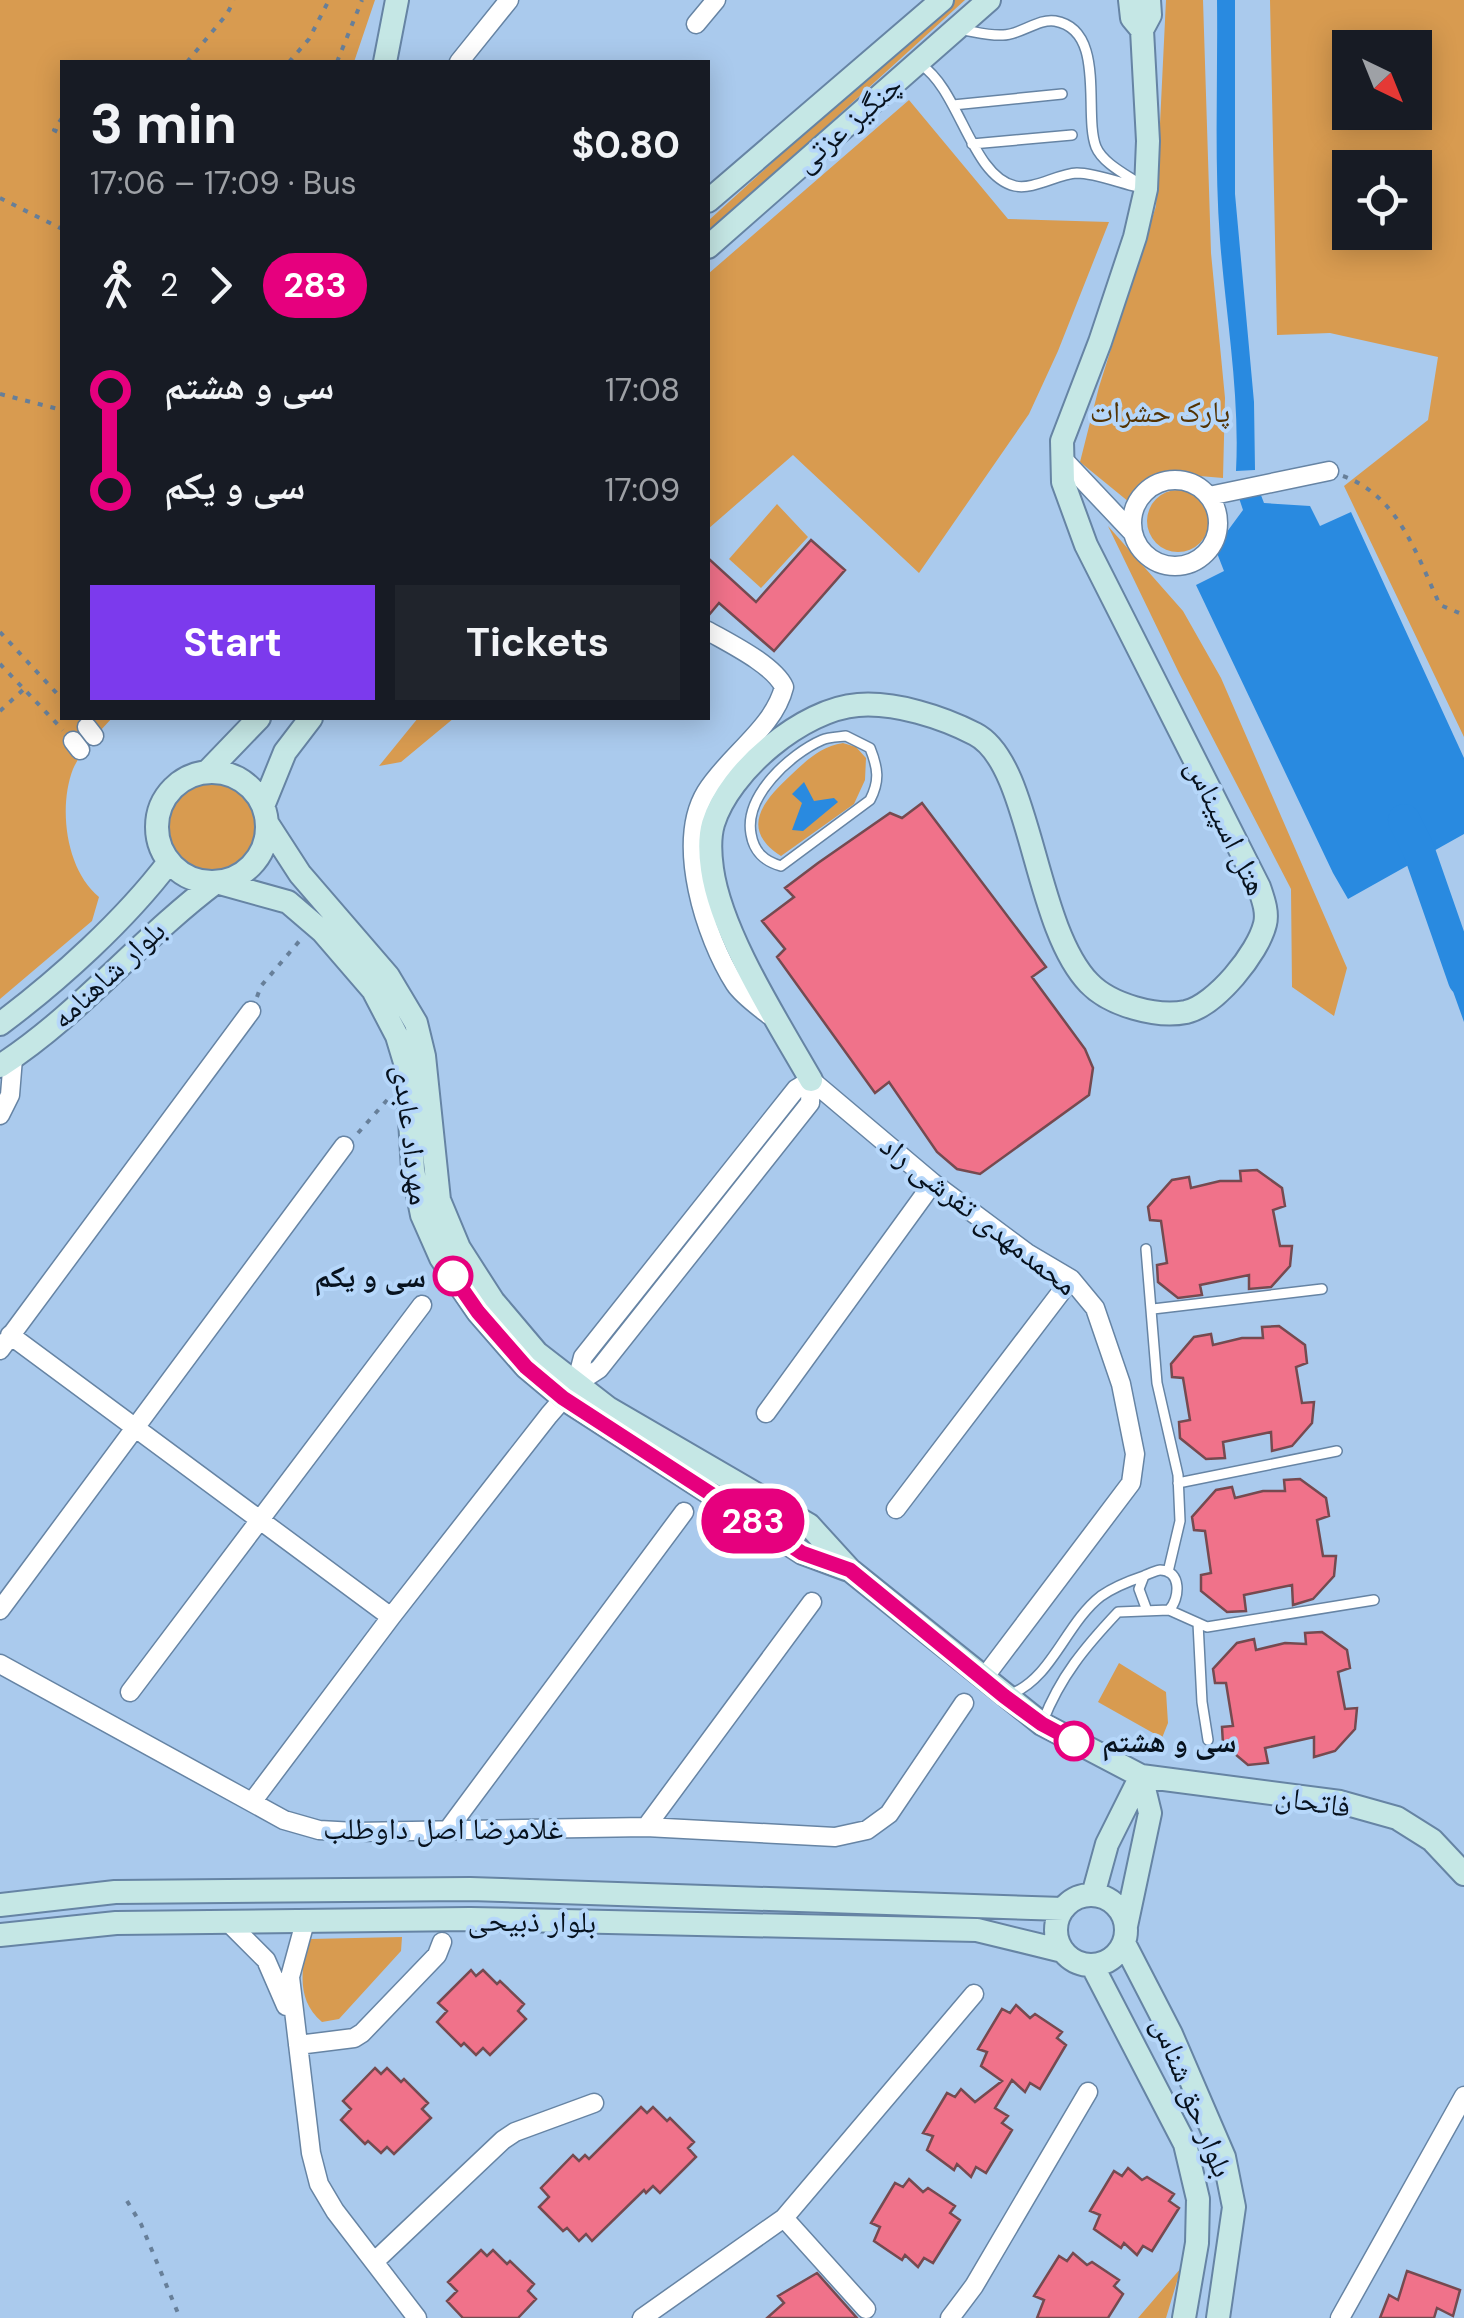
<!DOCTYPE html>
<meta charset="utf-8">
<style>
:root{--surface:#171b24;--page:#20242c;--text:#f1f3f6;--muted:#9ea1a6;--accent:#7c3aed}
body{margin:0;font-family:"DM Sans","Noto Naskh Arabic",sans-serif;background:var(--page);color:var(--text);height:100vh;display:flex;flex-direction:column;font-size:38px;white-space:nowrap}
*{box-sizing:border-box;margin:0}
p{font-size:32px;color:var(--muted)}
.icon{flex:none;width:55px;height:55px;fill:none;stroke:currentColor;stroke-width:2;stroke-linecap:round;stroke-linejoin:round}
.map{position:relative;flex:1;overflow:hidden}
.side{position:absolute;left:60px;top:60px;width:650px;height:660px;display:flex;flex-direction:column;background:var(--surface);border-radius:0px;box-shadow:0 5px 25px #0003}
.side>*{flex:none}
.badge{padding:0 20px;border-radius:32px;font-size:35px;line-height:65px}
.needle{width:65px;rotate:137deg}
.fabs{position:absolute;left:1332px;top:30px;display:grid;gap:20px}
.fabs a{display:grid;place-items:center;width:100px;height:100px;border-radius:0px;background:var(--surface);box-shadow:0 5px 25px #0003;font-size:50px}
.map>.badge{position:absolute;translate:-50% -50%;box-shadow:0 0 0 5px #fff}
.legs{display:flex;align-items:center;gap:15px;height:110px;padding:0 30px;font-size:32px}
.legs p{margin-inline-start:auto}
.overview{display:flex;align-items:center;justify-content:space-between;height:170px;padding:0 30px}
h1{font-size:55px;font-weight:700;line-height:75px}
.button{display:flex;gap:20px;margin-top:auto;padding:20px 30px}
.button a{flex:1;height:115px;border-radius:0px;background:var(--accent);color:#fff;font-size:40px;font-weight:700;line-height:115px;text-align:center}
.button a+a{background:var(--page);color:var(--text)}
ul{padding:0 30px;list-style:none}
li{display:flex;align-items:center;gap:35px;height:100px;font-size:38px}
li i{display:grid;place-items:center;width:15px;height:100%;margin:0 12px;background:currentColor}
li i::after{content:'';width:25px;height:25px;margin:-12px;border:8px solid;border-radius:50%;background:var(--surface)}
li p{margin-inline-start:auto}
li:first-child i{background:linear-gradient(#0000 50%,currentColor 0)}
li:last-child i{background:linear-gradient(currentColor 50%,#0000 0)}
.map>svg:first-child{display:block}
.green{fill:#d89b50;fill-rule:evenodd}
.water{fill:#298ae0}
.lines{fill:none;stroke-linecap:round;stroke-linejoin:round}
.river{stroke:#298ae0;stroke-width:32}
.building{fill:#f0728a;stroke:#754a50;stroke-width:2.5}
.lane-casing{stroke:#6684a4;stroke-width:12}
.street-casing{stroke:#6684a4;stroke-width:21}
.secondary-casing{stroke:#6684a4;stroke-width:26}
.path{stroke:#677f99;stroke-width:4;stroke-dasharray:5 8;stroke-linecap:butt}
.lane{stroke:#fff;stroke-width:9}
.street{stroke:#fff;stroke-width:18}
.secondary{stroke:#c5e7e5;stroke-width:22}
.line-1-casing{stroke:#fff;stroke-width:22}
.line-1{stroke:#e6007e;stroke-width:15}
.stop-1-dot{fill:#fff;stroke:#e6007e;stroke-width:5}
.labels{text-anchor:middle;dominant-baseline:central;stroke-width:8;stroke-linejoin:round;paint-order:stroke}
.street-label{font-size:30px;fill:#07121e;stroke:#b6d7fa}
.park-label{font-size:30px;fill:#533303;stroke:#b6d7fa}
.stop-label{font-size:30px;font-weight:bold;fill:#07121e;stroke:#b6d7fa;text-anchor:end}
</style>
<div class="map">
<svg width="1464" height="2318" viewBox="0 0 1464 2318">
<rect width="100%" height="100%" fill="#aacaed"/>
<!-- green -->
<path class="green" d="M 0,0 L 375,0 L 354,62 L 62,62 L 62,718 L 112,718 C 99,732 81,751 73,769 C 58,808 66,870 99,897 L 92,921 L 0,999 Z
M 951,0 L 965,0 L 708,234 L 708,221 Z
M 1166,0 L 1203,0 L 1211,253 L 1225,398 L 1223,478 L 1176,474 L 1152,479 L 1129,502 L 1080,462 L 1099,387 L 1156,206 Z
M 1270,0 L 1464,0 L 1464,737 L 1344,486 L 1428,420 L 1438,357 L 1330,333 L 1277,335 ZM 1350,48 L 1415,48 L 1415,112 L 1350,112 ZM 1350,168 L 1415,168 L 1415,232 L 1350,232 Z
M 909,100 L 1008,219 L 1109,222 L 1058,351 L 1029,414 L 919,573 L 793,455 L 708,529 L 708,274 Z
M1147 521a31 31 0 1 1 62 0a31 31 0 1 1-62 0Z
M 777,504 L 808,537 L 761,588 L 729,559 Z
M 1108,526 L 1183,611 L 1221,678 L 1347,968 L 1334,1016 L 1292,987 L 1291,889 L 1179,673 Z
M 418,718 L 454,718 L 401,762 L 379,766 Z
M 843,743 L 856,747 L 866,758 L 865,780 L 854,804 L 781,856 C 739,829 763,801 791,775 C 807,760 820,747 843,743 Z
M166 827a45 45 0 1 1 90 0a45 45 0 1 1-90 0Z
M 1119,1663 L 1166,1692 L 1168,1723 L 1162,1738 L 1098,1702 Z
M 402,1937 L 401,1951 L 339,2019 L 322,2022 C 296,2000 301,1969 309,1939 Z
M 1181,2268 L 1166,2318 L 1138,2318 Z"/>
<!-- water -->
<path class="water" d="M 1217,0 L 1235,0 L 1235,194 L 1254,402 L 1255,470 L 1236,471 C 1240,394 1226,317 1220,240 C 1214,160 1218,80 1217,0 Z
M 1259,490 L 1264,503 L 1310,506 L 1320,526 L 1351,512 L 1464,758 L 1464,834 L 1348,899 L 1333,873 L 1196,585 L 1224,571 L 1215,548 L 1243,510 L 1239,498 Z
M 804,782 L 814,801 L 834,798 L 838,802 L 803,831 L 792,830 L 802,803 L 792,794 Z
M 1454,918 L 1464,945 L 1464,1022 L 1430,927 Z"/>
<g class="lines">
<!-- river -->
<path class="river" d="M 1404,820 L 1418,848 L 1464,980"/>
</g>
<!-- building -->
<path class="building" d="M 811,540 L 845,570 L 774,651 L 719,603 L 708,616 L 708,558 L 756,602 Z
M 922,803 L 1046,967 L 1032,977 L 1085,1049 L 1093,1068 L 1089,1095 L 980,1174 L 957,1169 L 937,1152 L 889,1082 L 875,1093 L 777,957 L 785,949 L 762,921 L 794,897 L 785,888 L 818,863 L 890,813 L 902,818 Z
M 1257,1170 L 1282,1188 L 1285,1206 L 1273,1210 L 1280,1246 L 1292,1246 L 1290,1266 L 1271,1287 L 1249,1289 L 1249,1275 L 1200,1285 L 1202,1295 L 1178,1298 L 1158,1282 L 1157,1265 L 1167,1263 L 1161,1221 L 1150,1220 L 1148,1207 L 1172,1180 L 1189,1177 L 1191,1188 L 1220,1181 L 1241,1181 L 1240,1171 Z
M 1279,1326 L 1305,1345 L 1307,1363 L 1296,1367 L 1302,1403 L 1314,1402 L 1312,1423 L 1292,1446 L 1272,1451 L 1271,1432 L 1223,1442 L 1225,1458 L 1206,1459 L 1180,1438 L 1179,1422 L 1190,1420 L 1183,1378 L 1172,1377 L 1171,1364 L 1194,1337 L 1211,1334 L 1213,1345 L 1242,1338 L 1263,1338 L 1262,1327 Z
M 1300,1479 L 1326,1498 L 1329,1516 L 1317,1520 L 1323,1556 L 1336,1556 L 1334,1576 L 1313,1599 L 1293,1605 L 1292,1585 L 1244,1595 L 1246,1611 L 1227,1612 L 1201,1591 L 1201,1575 L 1211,1573 L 1205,1531 L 1194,1530 L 1192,1517 L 1216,1490 L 1232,1487 L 1235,1498 L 1263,1491 L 1285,1491 L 1284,1480 Z
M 1322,1632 L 1347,1650 L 1350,1668 L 1338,1672 L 1345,1709 L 1357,1708 L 1355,1729 L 1335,1751 L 1314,1757 L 1314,1737 L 1265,1748 L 1268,1763 L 1248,1765 L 1223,1744 L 1222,1727 L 1233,1726 L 1226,1683 L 1215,1683 L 1213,1669 L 1237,1643 L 1254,1639 L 1256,1650 L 1285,1643 L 1306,1644 L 1305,1633 Z
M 471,1970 L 476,1976 L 483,1970 L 497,1984 L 500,1981 L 524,2004 L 518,2011 L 526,2019 L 490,2055 L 483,2048 L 476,2055 L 464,2043 L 461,2046 L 437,2022 L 447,2011 L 438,2003 Z
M 1016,2005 L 1030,2018 L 1035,2014 L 1062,2032 L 1057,2038 L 1066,2045 L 1040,2089 L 1030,2083 L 1025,2092 L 1012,2080 L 995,2108 L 1008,2116 L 1002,2123 L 1012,2130 L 986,2173 L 976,2167 L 971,2177 L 957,2164 L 954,2170 L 927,2150 L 933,2136 L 923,2133 L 947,2093 L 955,2097 L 961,2089 L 975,2102 L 1002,2081 L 981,2066 L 987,2052 L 978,2049 L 1002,2009 L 1010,2013 Z
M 375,2068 L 381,2074 L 387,2068 L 401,2082 L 404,2079 L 428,2103 L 422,2109 L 431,2118 L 394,2154 L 387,2147 L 381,2153 L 368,2141 L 365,2144 L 341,2120 L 351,2109 L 343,2101 Z
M 641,2107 L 647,2113 L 653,2107 L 667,2121 L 670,2118 L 694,2142 L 688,2148 L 696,2157 L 660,2193 L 653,2186 L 646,2193 L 644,2190 L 592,2241 L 586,2234 L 579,2241 L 567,2228 L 563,2231 L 539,2207 L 549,2197 L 541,2188 L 573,2155 L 579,2161 L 585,2155 L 589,2159 Z
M 1128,2168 L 1142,2180 L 1147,2177 L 1174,2194 L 1169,2201 L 1179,2208 L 1152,2251 L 1143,2246 L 1137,2255 L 1124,2243 L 1121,2248 L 1094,2229 L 1100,2215 L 1090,2211 L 1114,2171 L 1122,2176 Z
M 909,2179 L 923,2192 L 928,2188 L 955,2206 L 950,2213 L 960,2220 L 933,2263 L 924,2258 L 918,2267 L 905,2255 L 902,2260 L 874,2241 L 880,2227 L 871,2223 L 895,2183 L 903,2187 Z
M 481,2250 L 487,2256 L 493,2250 L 507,2264 L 510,2261 L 534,2284 L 528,2291 L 536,2299 L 518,2318 L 463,2318 L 447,2301 L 457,2291 L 448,2282 Z
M 1073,2253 L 1087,2265 L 1092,2262 L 1119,2280 L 1114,2286 L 1123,2294 L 1108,2318 L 1037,2318 L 1044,2300 L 1034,2296 L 1059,2256 L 1067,2261 Z
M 1407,2271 L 1460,2290 L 1453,2316 L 1437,2308 L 1434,2318 L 1380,2318 L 1389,2295 L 1398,2300 Z
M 817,2273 L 857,2318 L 767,2318 L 784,2303 L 778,2296 Z"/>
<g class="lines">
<defs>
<path id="lane" d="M 964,30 C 976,32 990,36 1003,35 C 1020,35 1039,18 1055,21 C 1107,30 1083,114 1096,147 C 1103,164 1129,176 1144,187
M 921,65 C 959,89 972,177 1015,186 C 1034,190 1057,174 1077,173 C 1095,173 1120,183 1138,187
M 953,105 L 1062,94
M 972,144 L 1072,135
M 846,736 L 870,748 C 878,768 880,781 870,800 L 781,866 C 764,861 754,852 751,834 C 744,796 790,754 822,740 C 829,737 838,737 846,736 Z
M 1146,1249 L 1157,1383 L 1178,1475 L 1180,1521 L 1168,1572
M 1153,1309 L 1322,1289
M 1178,1483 L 1337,1451
M 1169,1610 L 1207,1627 L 1374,1600
M 1198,1623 L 1202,1702 L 1208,1740
M 1011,1694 C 1052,1678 1066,1623 1101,1596 C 1114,1587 1129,1581 1144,1576
M 1043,1721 C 1060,1677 1085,1647 1118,1612 L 1169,1610 C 1180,1599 1182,1570 1160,1570 C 1158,1570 1145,1575 1144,1576 L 1139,1589 L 1146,1608"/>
<path id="street" d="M 696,24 L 716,0
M 459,62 L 509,0
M 1063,459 L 1132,532
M1132 523a43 43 0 1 1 86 0a43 43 0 1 1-86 0Z
M 1209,496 L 1329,471
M 708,631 C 729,643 774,665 784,687 C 774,728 728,756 706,792 C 675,843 705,937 735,984 C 743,996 758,1006 769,1015
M 87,727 L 94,736
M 73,741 L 80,750
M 811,1080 L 933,1183 L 1027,1253 L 1071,1279 L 1095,1308 L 1121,1384 L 1135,1454 L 1131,1483 L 983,1679
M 0,1115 L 10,1095 L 13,1058
M 10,1335 L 391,1617
M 0,1350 L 251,1011
M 576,1384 L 583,1357 L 796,1089 L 811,1080
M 766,1413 L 933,1183
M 896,1509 L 1071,1279
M 0,1610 L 344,1146
M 0,1664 L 284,1820 L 319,1830 L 355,1832 L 646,1827 L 835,1837 L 867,1830 L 889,1814 L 964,1703
M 130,1692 L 422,1305
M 252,1802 L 391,1617 L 549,1415 L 576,1384 L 599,1369 L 810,1103 L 811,1080
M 646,1827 L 812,1602
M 447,1831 L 684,1512
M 305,1922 L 290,1977 L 311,2153 L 319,2184 L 335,2211 L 417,2318
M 229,1923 L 266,1960 L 286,2006
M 298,2045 L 354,2038 L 362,2033 L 437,1955 L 442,1942
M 784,2218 L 866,2309
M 374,2262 L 503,2140 L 515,2132 L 594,2103
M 642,2318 L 784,2218 L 974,1994
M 950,2318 L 974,2286 L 1088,2092
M 1340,2318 L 1464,2096"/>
<path id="secondary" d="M 1130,0 L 1132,18 L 1142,30
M 1142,30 L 1150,15 L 1149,0
M 385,62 L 397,0
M 708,201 L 942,0
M 708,247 L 989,0
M 208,771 L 259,718
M157 827a55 55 0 1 1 110 0a55 55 0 1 1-110 0Z
M 263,806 L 285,752 L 311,718
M 267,823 L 300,874 L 388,976 L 416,1023 L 424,1056 L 439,1200 L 459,1248 L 493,1301 L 537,1353 L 608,1408 L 809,1525 L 850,1570 L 1042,1724 L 1141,1776 L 1340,1802 L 1397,1818 L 1432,1840 L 1464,1874
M 0,1024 C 59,980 125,920 169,862
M 0,1066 C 79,1015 140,939 216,882 L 288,902 L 323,932 L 373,990 L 397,1036 L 407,1069 L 413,1170 L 422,1215 L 441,1258 L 478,1312 L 526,1367 L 563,1398 L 803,1553 L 846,1569
M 811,1080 C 778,1022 721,934 712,869 C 710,855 709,838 713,824 C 729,771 803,709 858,705 C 895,702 942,717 975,734 C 1032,763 1033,925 1089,983 C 1110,1005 1157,1018 1186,1012 C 1216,1005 1258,953 1265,924 C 1268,912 1263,899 1259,887 L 1086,545 L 1063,482 L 1062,441 L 1100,342 L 1135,237 L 1146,189 L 1148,141 L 1142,30
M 1093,1895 L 1107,1844 L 1141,1776
M1056 1930a35 35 0 1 1 70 0a35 35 0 1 1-70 0Z
M 0,1905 L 115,1892 L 470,1889 L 1063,1909
M 1126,1926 L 1150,1813 L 1141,1776
M 0,1935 L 116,1923 L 470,1919 L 977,1930 L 1063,1951
M 1124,1943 L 1171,2034 L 1224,2157 L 1234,2207 L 1218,2318
M 1092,1965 L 1185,2144 L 1198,2199 L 1197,2243 L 1184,2318"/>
</defs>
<!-- lane casing -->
<use href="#lane" class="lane-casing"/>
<!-- street casing -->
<use href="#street" class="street-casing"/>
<!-- secondary casing -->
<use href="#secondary" class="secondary-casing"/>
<!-- path -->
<path class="path" d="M 187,62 L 227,14 L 234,0
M 289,62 L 309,39 L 329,0
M 337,62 L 362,0
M 62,118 L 54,130 L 62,134
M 0,198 L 62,229
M 0,394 L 62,410
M 1343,476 C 1399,496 1417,556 1440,605 L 1464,615
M 0,632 L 62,699
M 0,664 L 63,730
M 0,711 L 24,689
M 257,997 L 261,986 L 302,938
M 358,1133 L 388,1099
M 127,2201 L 141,2224 L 180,2318"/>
<!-- lane -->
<use href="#lane" class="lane"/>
<!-- street -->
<use href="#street" class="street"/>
<!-- secondary -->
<use href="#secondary" class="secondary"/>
</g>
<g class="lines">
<defs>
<path id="line-1" d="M 453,1276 L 478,1312 L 526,1367 L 563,1398 L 802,1553 L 850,1570 L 1004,1696 L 1042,1724 L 1074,1741"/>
</defs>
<!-- line-1 casing -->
<use href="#line-1" class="line-1-casing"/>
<!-- line-1 -->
<use href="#line-1" class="line-1"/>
</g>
<!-- markers -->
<g class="stop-1-dot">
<circle cx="453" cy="1276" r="18"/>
<circle cx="1074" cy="1741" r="18"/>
</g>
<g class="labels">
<!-- street labels -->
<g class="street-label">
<text transform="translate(848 123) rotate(-41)">چنگیز عزتی</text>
<text transform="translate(1227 827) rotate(64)">هتل اسپیناس</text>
<text transform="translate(108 974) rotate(-43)">بلوار شاهنامه</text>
<text transform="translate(412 1135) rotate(83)">مهرداد عابدی</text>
<text transform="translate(979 1215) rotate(38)">محمدمهدی تفرشی راد</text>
<text transform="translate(1313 1801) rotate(9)">فاتحان</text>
<text x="443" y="1828">غلامرضا اصل داوطلب</text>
<text transform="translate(532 1921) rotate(1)">بلوار ذبیحی</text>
<text transform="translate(1193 2097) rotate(68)">بلوار حق شناس</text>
</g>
<!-- park labels -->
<g class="park-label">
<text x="1160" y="411">پارک حشرات</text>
</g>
<!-- stop labels -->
<g class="stop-label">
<text x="426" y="1276">سی و یکم</text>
<text x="1102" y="1741" text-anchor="start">سی و هشتم</text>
</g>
</g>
</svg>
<div class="fabs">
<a><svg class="needle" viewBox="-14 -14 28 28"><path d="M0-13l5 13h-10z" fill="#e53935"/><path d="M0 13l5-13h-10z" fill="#9ea1a6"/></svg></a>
<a><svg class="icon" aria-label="locate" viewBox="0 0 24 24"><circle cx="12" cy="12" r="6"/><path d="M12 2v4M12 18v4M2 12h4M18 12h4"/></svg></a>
</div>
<b class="badge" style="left:753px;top:1521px;background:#e6007e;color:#fff">283</b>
<section class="side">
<div class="overview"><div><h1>3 min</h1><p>17:06 – 17:09 · Bus</p></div><b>$0.80</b></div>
<div class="legs"><svg class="icon" aria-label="walk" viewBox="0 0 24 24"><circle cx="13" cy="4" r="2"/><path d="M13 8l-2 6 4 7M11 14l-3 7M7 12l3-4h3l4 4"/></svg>2<svg class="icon" aria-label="forward" viewBox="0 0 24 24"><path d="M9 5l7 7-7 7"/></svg><b class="badge" style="background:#e6007e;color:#fff">283</b></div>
<ul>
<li><i style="color:#e6007e"></i><b>سی و هشتم</b><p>17:08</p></li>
<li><i style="color:#e6007e"></i><b>سی و یکم</b><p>17:09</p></li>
</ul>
<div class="button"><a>Start</a><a>Tickets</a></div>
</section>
</div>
